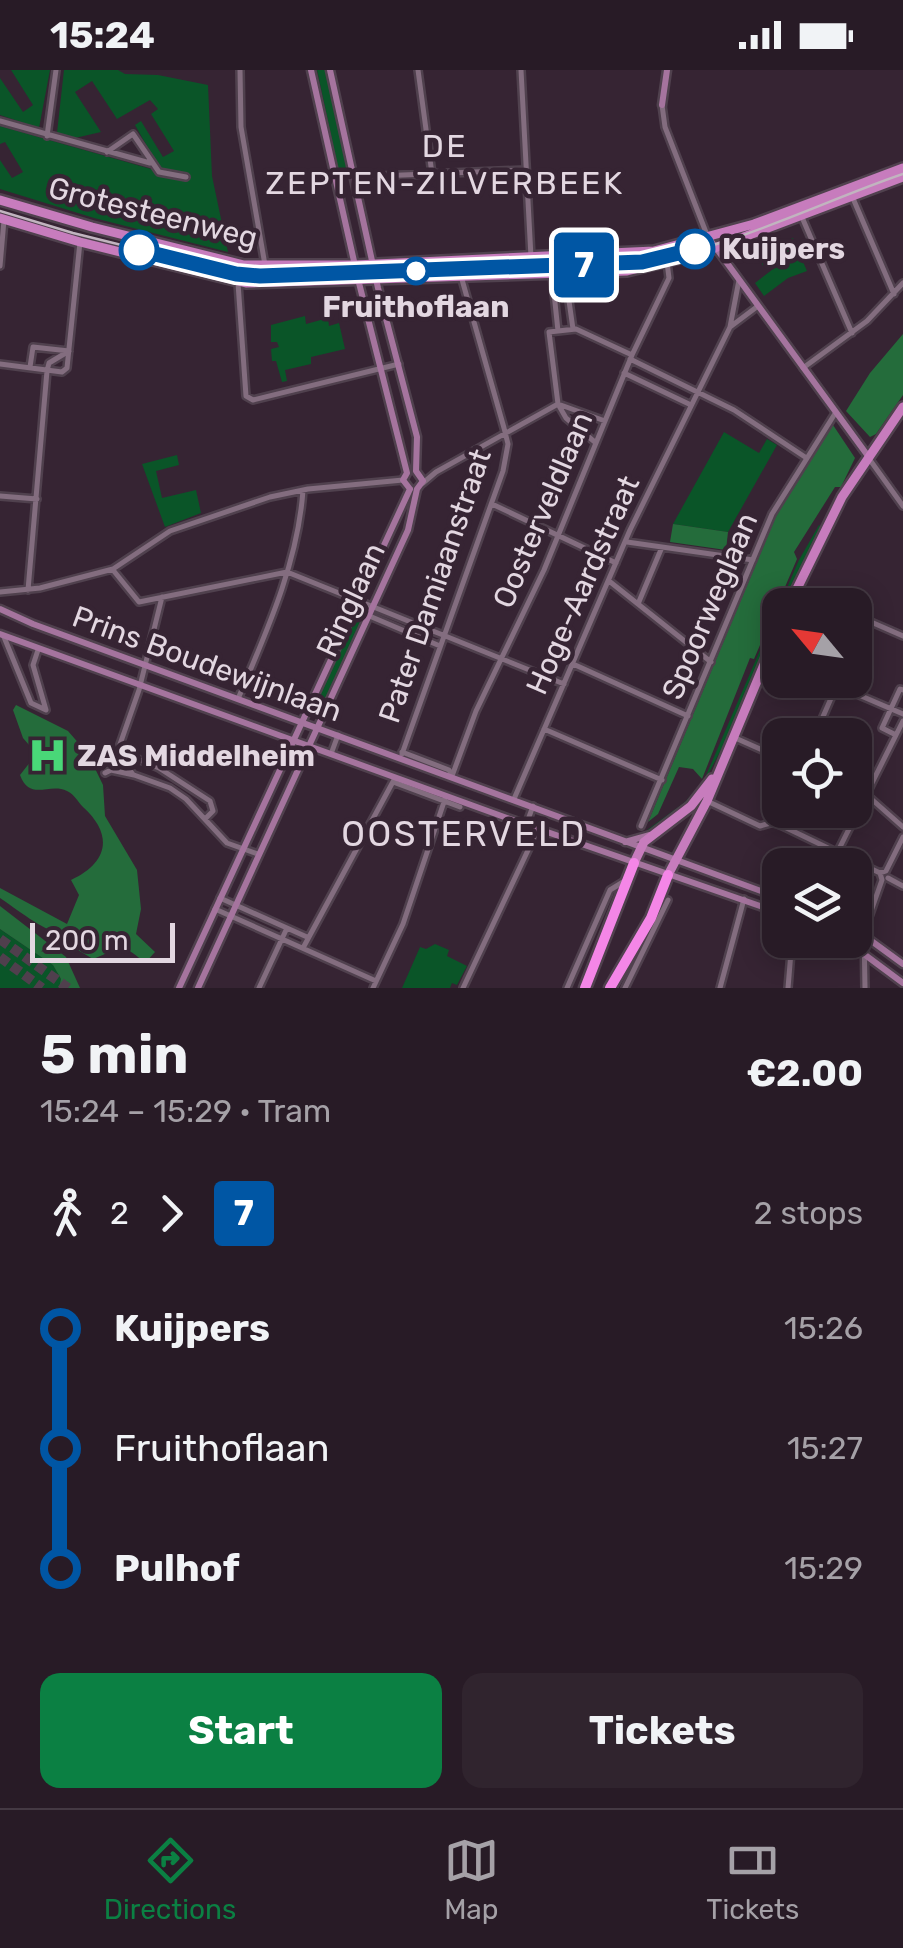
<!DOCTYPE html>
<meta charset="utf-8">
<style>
:root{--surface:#281b26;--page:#30242e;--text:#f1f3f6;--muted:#a5a1a7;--line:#443943;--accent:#0b8043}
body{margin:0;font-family:Rubik,sans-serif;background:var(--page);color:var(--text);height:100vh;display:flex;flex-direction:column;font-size:38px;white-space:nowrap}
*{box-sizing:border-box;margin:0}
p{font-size:32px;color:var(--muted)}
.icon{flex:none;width:55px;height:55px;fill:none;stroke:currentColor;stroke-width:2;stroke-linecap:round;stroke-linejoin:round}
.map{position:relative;height:918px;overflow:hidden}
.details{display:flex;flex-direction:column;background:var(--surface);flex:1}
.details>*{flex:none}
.badge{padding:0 20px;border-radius:8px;font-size:35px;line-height:65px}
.needle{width:65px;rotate:299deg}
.controls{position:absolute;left:762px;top:518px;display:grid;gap:20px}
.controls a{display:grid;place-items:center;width:110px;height:110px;border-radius:20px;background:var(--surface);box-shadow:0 5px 25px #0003,0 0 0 2px var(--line);font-size:50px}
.scale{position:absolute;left:30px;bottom:25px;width:145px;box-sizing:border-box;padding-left:10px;border:5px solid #e3d7e1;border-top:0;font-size:28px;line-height:35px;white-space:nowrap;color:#e3d7e1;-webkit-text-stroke:8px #362433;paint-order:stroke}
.map>.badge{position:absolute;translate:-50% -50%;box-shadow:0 0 0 5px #fff}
.legs{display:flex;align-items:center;gap:15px;height:110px;padding:0 40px;font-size:32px}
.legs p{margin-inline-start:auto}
.headline{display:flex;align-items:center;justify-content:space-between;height:170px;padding:0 40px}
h1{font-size:55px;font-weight:700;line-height:75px}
.action{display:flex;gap:20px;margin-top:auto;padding:20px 40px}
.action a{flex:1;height:115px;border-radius:20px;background:var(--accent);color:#fff;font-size:40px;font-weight:700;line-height:115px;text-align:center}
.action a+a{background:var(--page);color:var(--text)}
ul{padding:0 40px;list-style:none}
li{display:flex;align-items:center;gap:35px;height:120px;font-size:38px}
li i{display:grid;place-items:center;width:15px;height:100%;margin:0 12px;background:currentColor}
li i::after{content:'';width:25px;height:25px;margin:-12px;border:8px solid;border-radius:50%;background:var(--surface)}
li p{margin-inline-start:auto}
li:first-child i{background:linear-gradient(#0000 50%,currentColor 0)}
li:last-child i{background:linear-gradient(currentColor 50%,#0000 0)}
.status{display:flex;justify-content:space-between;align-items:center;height:70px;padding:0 50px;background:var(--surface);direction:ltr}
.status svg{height:28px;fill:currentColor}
.tab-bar{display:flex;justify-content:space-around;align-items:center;height:140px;border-top:2px solid var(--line);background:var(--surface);font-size:28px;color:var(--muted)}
.tab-bar a{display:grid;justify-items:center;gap:5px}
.tab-bar .selected{color:var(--accent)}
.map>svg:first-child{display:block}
.green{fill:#0a5528}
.forest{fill:#246c3b}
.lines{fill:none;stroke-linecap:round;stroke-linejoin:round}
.highway-tunnel{stroke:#503f4d;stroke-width:10;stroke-dasharray:10 5;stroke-linecap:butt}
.street-casing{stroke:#50414e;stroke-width:10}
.secondary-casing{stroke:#50414e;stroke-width:11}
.primary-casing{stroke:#50414e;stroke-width:14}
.highway-casing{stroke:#50414e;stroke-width:15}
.street{stroke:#836d7f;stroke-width:5}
.secondary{stroke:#a5749e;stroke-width:6}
.primary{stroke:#c77cbd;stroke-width:9}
.highway{stroke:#f486e7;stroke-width:10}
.tram{stroke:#c1b4bf;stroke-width:2.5}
.line-1-casing{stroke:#fff;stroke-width:22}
.line-1{stroke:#0056a4;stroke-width:15}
.stop-1-dot{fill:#fff;stroke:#0056a4;stroke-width:5}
.labels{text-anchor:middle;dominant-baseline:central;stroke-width:9;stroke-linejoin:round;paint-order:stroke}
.street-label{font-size:30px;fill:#e3d7e1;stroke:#362433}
.stop-label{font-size:30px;font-weight:bold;fill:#e3d7e1;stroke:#362433;text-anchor:start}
.poi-label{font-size:30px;font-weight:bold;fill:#e3d7e1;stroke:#362433;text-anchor:start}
.neighbourhood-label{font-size:32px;letter-spacing:2.5px;fill:#e3d7e1;stroke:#362433}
.quarter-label{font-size:35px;letter-spacing:2.5px;fill:#e3d7e1;stroke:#362433}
</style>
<div class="status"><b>15:24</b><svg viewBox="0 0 49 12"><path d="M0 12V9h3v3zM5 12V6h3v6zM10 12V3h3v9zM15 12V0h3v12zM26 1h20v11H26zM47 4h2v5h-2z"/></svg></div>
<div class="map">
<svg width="903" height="918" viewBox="0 0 903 918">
<rect width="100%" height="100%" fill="#362433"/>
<!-- green -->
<path class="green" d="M 11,0 L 50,0 L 39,58 L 0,45 L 0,8 L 23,42 L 33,35 Z
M 64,0 L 118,0 L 125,4 L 158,5 L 208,15 L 212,106 L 228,182 L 94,148 L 0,119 L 0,90 L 12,108 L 23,102 L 5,72 L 0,74 L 0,56 L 151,99 L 158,96 L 135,55 L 141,51 L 163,87 L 174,81 L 151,44 L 158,39 L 150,30 L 117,49 L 92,11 L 75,22 L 101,62 L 75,68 L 57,63 Z
M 317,0 L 328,0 L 352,99 L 339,102 Z
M 793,168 L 798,181 L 794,183 L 796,188 L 801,187 L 807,201 L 788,208 L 764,226 L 755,213 L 781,193 L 778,190 L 763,196 L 758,184 Z
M 305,246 L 306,254 L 328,248 L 329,256 L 339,253 L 345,279 L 311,287 L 311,294 L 285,300 L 287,311 L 282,312 L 276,291 L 272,291 L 271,279 L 279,277 L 277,272 L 271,272 L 271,255 Z
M 724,362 L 759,383 L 767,369 L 777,375 L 728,462 L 673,454 Z
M 177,385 L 179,395 L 156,401 L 162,428 L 196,420 L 201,443 L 165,457 L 142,394 Z
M 819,455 L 822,457 L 786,535 L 780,535 L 780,548 L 735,653 L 698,724 L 664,752 L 643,763 L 685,732 L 704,710 L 799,490 Z
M 354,545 L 365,549 L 320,646 L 311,646 L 314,631 Z
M 0,859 L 53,895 L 61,909 L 59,918 L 0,918 Z
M 435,874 L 449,880 L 447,886 L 467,896 L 457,915 L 452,913 L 450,918 L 402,918 L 420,877 L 426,879 Z"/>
<!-- forest -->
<path class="forest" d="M 903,264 L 903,325 L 876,364 L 870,367 L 846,341 L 870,303 Z
M 833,355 L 855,388 L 841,417 L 835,417 L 794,482 L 797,489 L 754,589 L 750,588 L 702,709 L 693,699 L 679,697 L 658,744 L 648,752 L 776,446 Z
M 673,454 L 728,462 L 726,480 L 670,472 Z
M 16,635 L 68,661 L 88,684 L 103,715 L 105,746 L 137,800 L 141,839 L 136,864 L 155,882 L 145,893 C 117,869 123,878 93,889 L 71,876 L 91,868 L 88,862 L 77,867 C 72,864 66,865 61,864 C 44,861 15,838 0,828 L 0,818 L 67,854 L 79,825 L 71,810 C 108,793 114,765 83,737 C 77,731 75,725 67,721 C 49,712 30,732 20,705 L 38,682 L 37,676 L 29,675 L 23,668 L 13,640 Z
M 0,836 L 66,887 L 80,918 L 59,918 L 61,909 L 53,895 L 0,859 Z"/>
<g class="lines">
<!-- highway-tunnel -->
<path class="highway-tunnel" d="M 0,869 L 68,918
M 0,887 L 42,918"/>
<defs>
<path id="street" d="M 240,0 L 241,57 L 265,195
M 418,0 L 432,104
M 521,0 L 531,187
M 662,35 L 665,57 L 707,165
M 0,51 L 150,93
M 47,66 L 56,0
M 107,82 L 133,64 L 159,102 L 186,107
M 355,107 L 525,100
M 852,126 L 894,224
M 801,145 L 852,263
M 0,196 L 4,150
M 565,203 L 573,259
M 552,204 L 558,261
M 238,213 L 246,326 L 253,330 L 399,294
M 730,257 L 758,236
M 630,289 L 734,340 L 805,387
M 0,294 L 62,302 L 67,298 L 80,172
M 30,297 L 33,277 L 69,281
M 803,298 L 867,251 L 903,213
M 47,301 L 49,293 L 69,281
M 624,303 L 691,335
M 558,334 L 605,351
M 596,373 L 566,348 L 558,334 L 549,262 L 576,259 L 632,285
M 870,390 L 903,436
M 423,413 L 436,402 L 558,334
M 0,426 L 37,429
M 492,434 L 616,493
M 627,472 L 753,490
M 113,500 L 139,532 L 287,502
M 287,502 L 564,614
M 609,511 L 711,592
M 28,520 L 47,301
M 798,521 L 831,535
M 0,522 L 40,518 L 113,499 L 170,461 L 270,427 L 308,419 L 403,410
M 638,534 L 662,477
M 353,539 L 440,576
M 855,545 L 903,566
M 4,567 L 31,633 L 46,640 L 33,595 L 38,580
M 855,572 L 865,549
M 573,594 L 688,646
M 824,610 L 903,644
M 238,629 C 266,563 298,493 303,420
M 544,659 L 662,710
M 815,665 L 839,610
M 896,665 L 882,658 L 900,619 L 903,620
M 733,667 L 780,688
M 290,679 L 302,682 L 304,687
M 119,681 L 159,698 L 210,731 L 213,741 L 205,749
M 402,682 L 449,700 L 452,706 L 476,641 L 544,500 L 632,285 L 669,208 L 667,192
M 331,684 L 338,665
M 402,684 L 503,401 L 508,374 L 504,358 L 461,206
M 117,685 L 132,703
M 111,700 L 139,620 L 162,527
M 105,703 L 111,700 L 134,705 L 170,718 L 186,729 L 227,773 L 258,784
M 393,712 L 460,737
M 855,720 L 868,726 L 903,757
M 514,729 L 630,460 L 730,257 L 739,210
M 707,731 L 760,756 L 774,752 L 880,803
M 526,755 L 533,736
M 641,756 L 772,444 L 836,342
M 831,795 L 903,651
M 888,808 L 903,816
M 220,828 L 307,867
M 215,839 L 376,911
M 303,878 L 395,708
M 259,918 L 287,858
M 373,918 L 403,854 L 446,726
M 463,918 L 538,759
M 567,918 L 610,820 L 623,812
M 625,918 L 668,830
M 720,918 L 744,829
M 788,918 L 792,870
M 865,918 L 864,861 L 882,810 L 880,803 L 886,801 L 903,767"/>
<path id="secondary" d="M 311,0 L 358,209 L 407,403 L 403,410 L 410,419
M 662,35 L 667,0
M 708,167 L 868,386
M 0,539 L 33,554 L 780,828
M 0,564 L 507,748 L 780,843
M 625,772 L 650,765
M 855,859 L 903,894
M 845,870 L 903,913
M 179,918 L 410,419
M 198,918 L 408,460 L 417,419 L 423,411 L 416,401 L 417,367 L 378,218 L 330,0"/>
<path id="primary" d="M 0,130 L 92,157 L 244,195 L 355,195 L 654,181 L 754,154 L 903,98
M 0,148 L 80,172 L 246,213 L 627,201 L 704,182 L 903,107
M 789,535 L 842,427 L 903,337
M 634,793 L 644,772 L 691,736 L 712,709
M 668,805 L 707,731 L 780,556"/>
<path id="highway" d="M 585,918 L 634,793
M 610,918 L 651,848 L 668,805"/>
</defs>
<!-- street casing -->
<use href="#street" class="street-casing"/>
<!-- secondary casing -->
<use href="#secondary" class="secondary-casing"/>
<!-- primary casing -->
<use href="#primary" class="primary-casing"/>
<!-- highway casing -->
<use href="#highway" class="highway-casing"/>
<!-- street -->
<use href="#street" class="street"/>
<!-- secondary -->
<use href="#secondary" class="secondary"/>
<!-- primary -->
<use href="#primary" class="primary"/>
<!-- highway -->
<use href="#highway" class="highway"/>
<!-- tram -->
<path class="tram" d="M 0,141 L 73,163 L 247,206 L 626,193 C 711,188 820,132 903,104"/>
</g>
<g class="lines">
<defs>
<path id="line-1" d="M 139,180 L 236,204 L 260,206 L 642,192 L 695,179"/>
</defs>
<!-- line-1 casing -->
<use href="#line-1" class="line-1-casing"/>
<!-- line-1 -->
<use href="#line-1" class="line-1"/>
</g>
<!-- icons -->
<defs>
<symbol id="hospital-bare" viewBox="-9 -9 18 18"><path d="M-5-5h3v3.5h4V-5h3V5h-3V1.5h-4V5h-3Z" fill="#49d778" stroke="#362433" stroke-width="2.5" paint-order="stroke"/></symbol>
</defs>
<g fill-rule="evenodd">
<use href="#hospital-bare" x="20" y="658" width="55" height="55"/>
</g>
<!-- markers -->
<g class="stop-1-dot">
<circle cx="695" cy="179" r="18"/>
<circle cx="139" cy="180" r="18"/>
<circle cx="416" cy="201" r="12"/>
</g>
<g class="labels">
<!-- street labels -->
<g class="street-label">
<text transform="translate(153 143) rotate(14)">Grotesteenweg</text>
<text transform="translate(543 440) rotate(-67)">Oosterveldlaan</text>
<text transform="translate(583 515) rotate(-66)">Hoge-Aardstraat</text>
<text transform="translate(435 516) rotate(-71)">Pater Damiaanstraat</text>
<text transform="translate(351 530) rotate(-65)">Ringlaan</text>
<text transform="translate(710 536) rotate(-67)">Spoorweglaan</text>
<text transform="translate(207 594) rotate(20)">Prins Boudewijnlaan</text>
</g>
<!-- stop labels -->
<g class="stop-label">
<text x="722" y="179">Kuijpers</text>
<text x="416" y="237" text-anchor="middle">Fruithoflaan</text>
</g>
<!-- poi labels -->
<g class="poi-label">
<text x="77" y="686">ZAS Middelheim</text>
</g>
<!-- neighbourhood labels -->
<g class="neighbourhood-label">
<text x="445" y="76">DE<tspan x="445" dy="37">ZEPTEN-ZILVERBEEK</tspan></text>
</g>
<!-- quarter labels -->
<g class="quarter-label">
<text x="464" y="764">OOSTERVELD</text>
</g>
</g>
</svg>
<div class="controls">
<a><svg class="needle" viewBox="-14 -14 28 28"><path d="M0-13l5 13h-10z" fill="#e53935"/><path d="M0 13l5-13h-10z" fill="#a5a1a7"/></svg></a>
<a><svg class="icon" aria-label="locate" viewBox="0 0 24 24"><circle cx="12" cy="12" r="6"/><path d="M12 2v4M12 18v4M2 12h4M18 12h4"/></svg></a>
<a><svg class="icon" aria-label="layers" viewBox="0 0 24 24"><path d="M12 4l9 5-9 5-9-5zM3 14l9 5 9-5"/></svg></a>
</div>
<div class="scale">200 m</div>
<b class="badge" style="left:584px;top:195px;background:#0056a4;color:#fff">7</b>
</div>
<section class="details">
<div class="headline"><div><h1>5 min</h1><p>15:24 – 15:29 · Tram</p></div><b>€2.00</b></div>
<div class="legs"><svg class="icon" aria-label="walk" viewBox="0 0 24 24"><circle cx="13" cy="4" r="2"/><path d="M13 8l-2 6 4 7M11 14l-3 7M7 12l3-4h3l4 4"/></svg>2<svg class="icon" aria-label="forward" viewBox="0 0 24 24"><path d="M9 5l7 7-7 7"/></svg><b class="badge" style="background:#0056a4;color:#fff">7</b><p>2 stops</p></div>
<ul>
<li><i style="color:#0056a4"></i><b>Kuijpers</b><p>15:26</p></li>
<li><i style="color:#0056a4"></i><span>Fruithoflaan</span><p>15:27</p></li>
<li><i style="color:#0056a4"></i><b>Pulhof</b><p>15:29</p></li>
</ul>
<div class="action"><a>Start</a><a>Tickets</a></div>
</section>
<nav class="tab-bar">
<a class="selected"><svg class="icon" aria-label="directions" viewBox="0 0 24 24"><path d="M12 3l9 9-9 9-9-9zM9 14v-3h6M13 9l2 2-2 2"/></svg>Directions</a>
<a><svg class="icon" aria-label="map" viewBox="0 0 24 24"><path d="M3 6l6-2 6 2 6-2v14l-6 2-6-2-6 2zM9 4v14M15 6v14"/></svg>Map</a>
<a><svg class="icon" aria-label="tickets" viewBox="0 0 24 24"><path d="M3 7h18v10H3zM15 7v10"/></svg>Tickets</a>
</nav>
